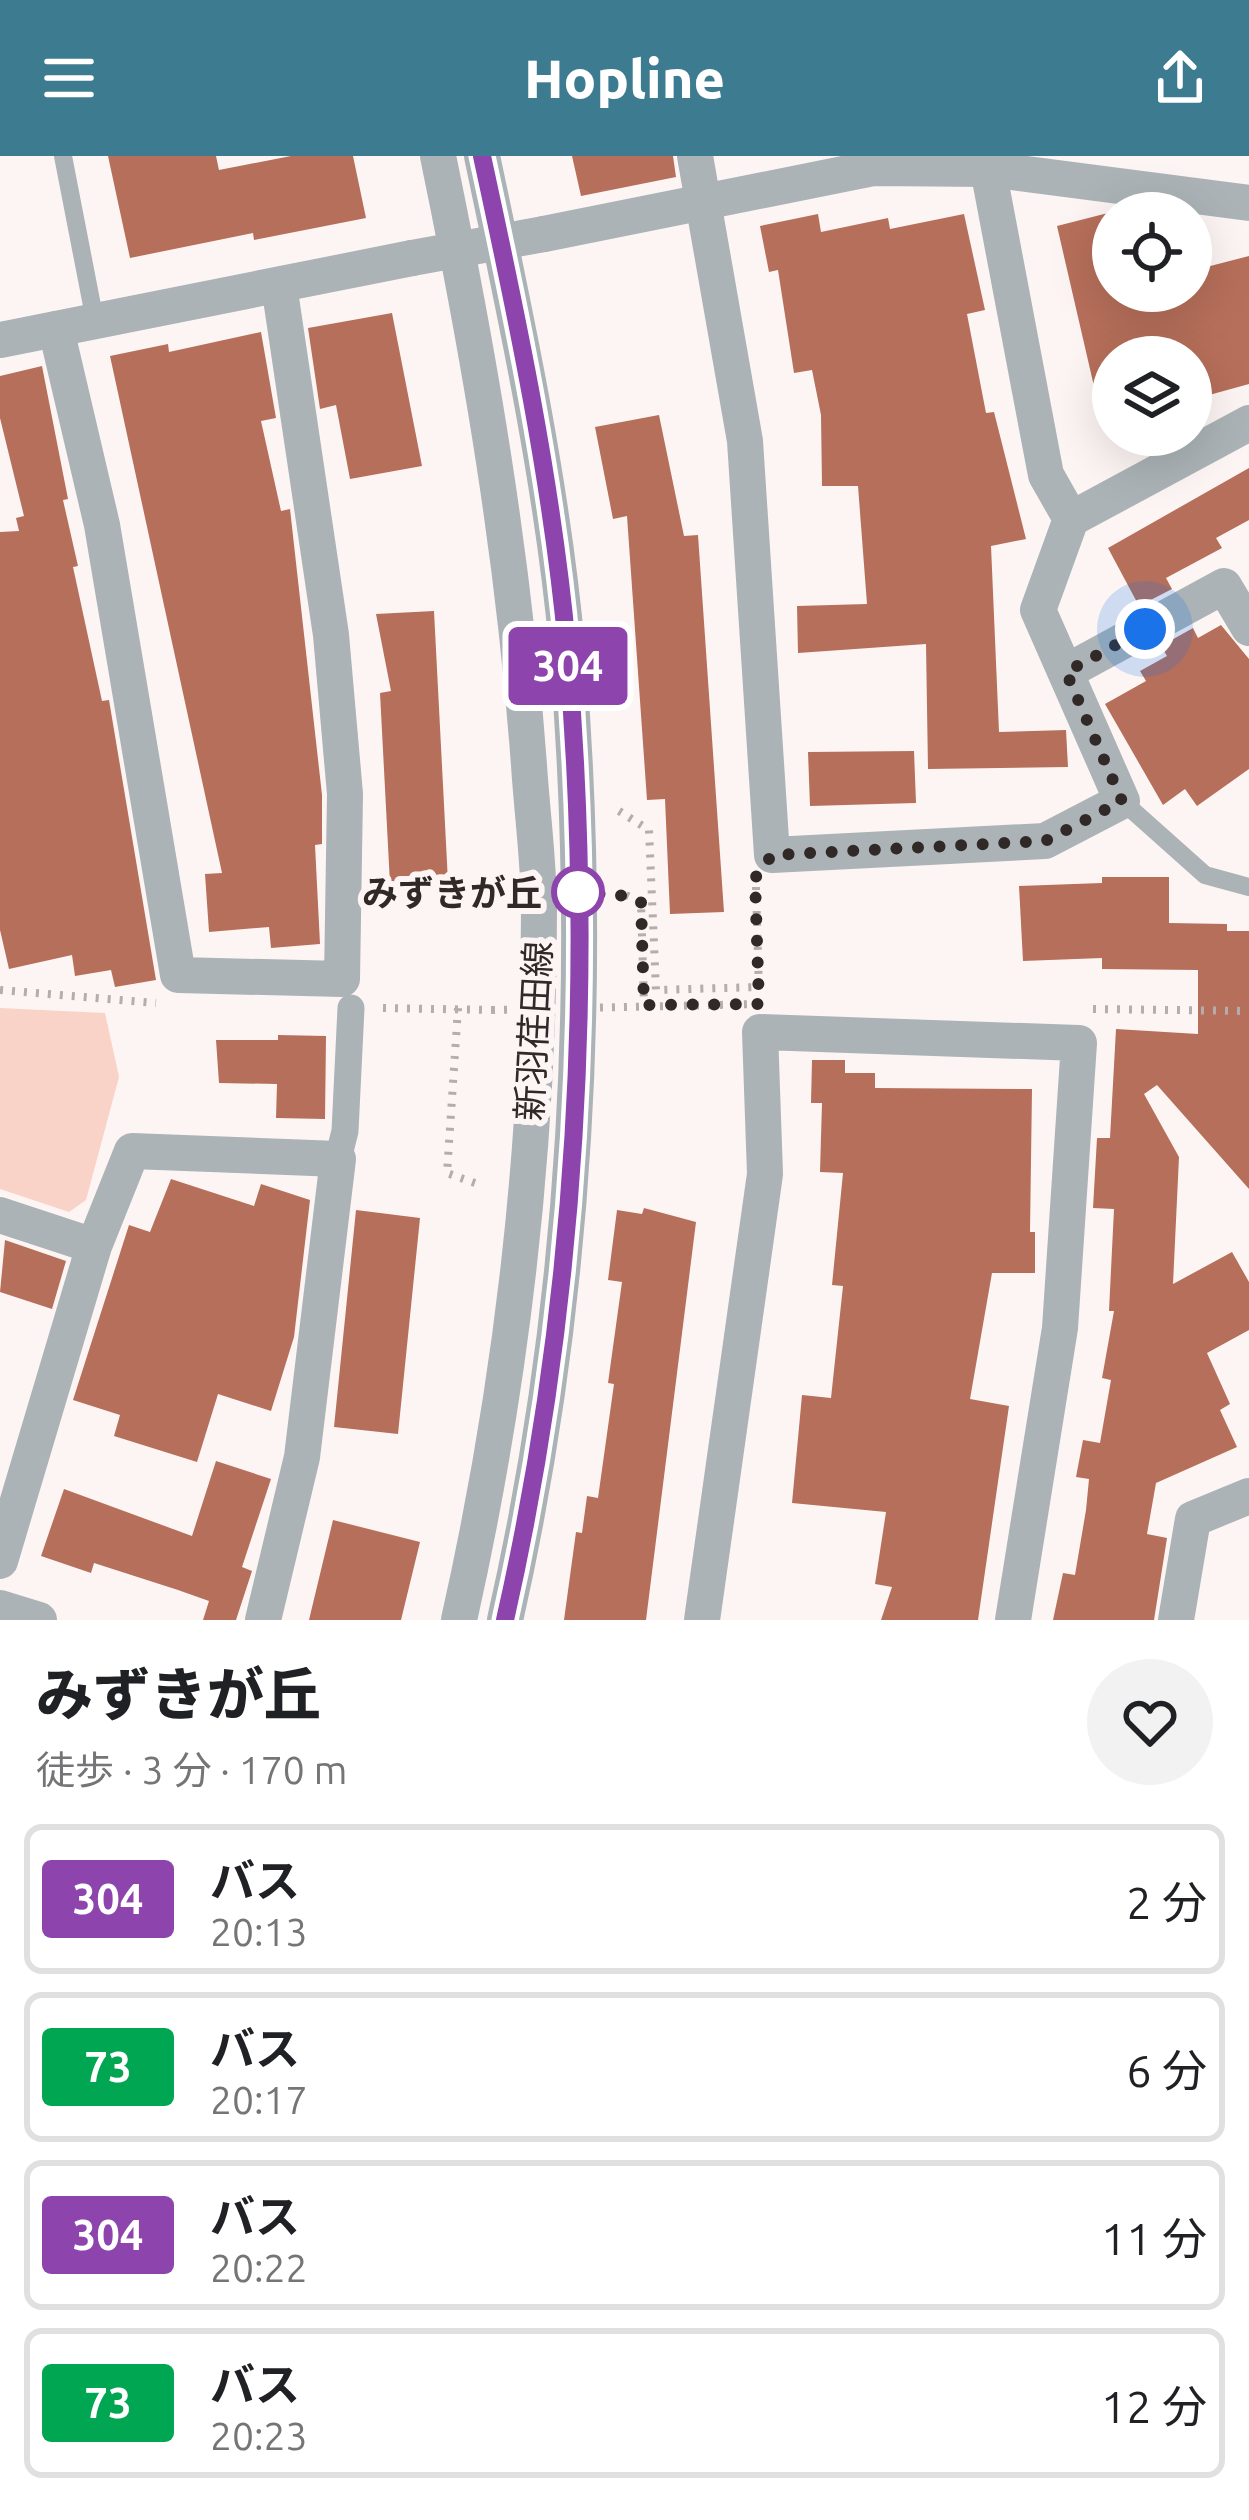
<!DOCTYPE html>
<html lang="ja">
<meta charset="utf-8">
<style>
:root{--surface:#fff;--page:#f2f2f2;--text:#202124;--muted:#757577;--line:#e0e0e0;--accent:#3d7b90}
body{margin:0;font-family:Ubuntu,"Noto Sans JP",sans-serif;background:var(--page);color:var(--text);height:100vh;display:flex;flex-direction:column;font-size:45px;white-space:nowrap}
*{box-sizing:border-box;margin:0}
p{font-size:39px;color:var(--muted)}
.icon{flex:none;width:66px;height:66px;fill:none;stroke:currentColor;stroke-width:2;stroke-linecap:round;stroke-linejoin:round}
.map{position:relative;height:1464px;overflow:hidden}
.details{display:flex;flex-direction:column;background:var(--surface);flex:1}
.details>*{flex:none}
.badge{padding:0 24px;border-radius:9px;font-size:42px;line-height:78px}
.tools{position:absolute;left:1092px;top:36px;display:grid;gap:24px}
.tools a{display:grid;place-items:center;width:120px;height:120px;border-radius:50%;background:var(--surface);box-shadow:0 12px 48px #0002;font-size:60px}
.you{position:absolute;width:60px;height:60px;margin:-30px;border:9px solid #fff;border-radius:50%;background:#1a73e8;box-shadow:0 0 0 18px #1a73e833}
.map>.badge{position:absolute;translate:-50% -50%;box-shadow:0 0 0 6px #fff}
.round{display:grid;place-items:center;flex:none;width:126px;height:126px;border-radius:63px;background:var(--page)}
.head{display:flex;align-items:center;justify-content:space-between;height:204px;padding:0 36px}
h1{font-size:57px;font-weight:800;line-height:90px}
ul{padding:0;list-style:none}
li{display:flex;align-items:center;gap:36px;height:150px;margin:0 24px 18px;padding:0 12px;border:6px solid var(--line);border-radius:18px}
li div{flex:1}
li b{display:block;font-size:45px}
li em{font-style:normal}
li .badge{min-width:132px;font-weight:700;text-align:center}
header{display:flex;justify-content:space-between;align-items:center;height:156px;padding:0 36px;background:var(--accent);color:#fff;font-size:54px;font-weight:800}
.map>svg:first-child{display:block}
.green{fill:#f9d3c7}
.building{fill:#b66f5a}
.lines{fill:none;stroke-linecap:round;stroke-linejoin:round}
.path{stroke:#b4adab;stroke-width:8;stroke-dasharray:3 9;stroke-linecap:butt}
.service{stroke:#abb3b6;stroke-width:18}
.pedestrian{stroke:#abb3b6;stroke-width:27}
.minor{stroke:#abb3b6;stroke-width:36}
.tertiary{stroke:#abb3b6;stroke-width:36}
.path-bridge{stroke:#b4adab;stroke-width:8;stroke-dasharray:3 9;stroke-linecap:butt}
.tertiary-bridge{stroke:#abb3b6;stroke-width:36}
.line-casing{stroke:#fff;stroke-width:27}
.line{stroke:#8e44ad;stroke-width:18}
.walk{stroke:#302927;stroke-width:12;stroke-dasharray:0 21.6}
.stop-dot{fill:#fff;stroke:#8e44ad;stroke-width:6}
.labels{text-anchor:middle;dominant-baseline:central;stroke-width:12;stroke-linejoin:round;paint-order:stroke}
.stop-label{font-size:36px;font-weight:bold;fill:#302927;stroke:#fdf5f3;text-anchor:end}
.street-label{font-size:36px;fill:#302927;stroke:#fdf5f3}
</style>
<header><svg class="icon" aria-label="menu" viewBox="0 0 24 24"><path d="M4 6h16M4 12h16M4 18h16"/></svg>Hopline<svg class="icon" aria-label="share" viewBox="0 0 24 24"><path d="M12 15V3M7 8l5-5 5 5M5 13v7h14v-7"/></svg></header>
<div class="map">
<svg width="1249" height="1464" viewBox="0 0 1249 1464">
<rect width="100%" height="100%" fill="#fdf5f3"/>
<!-- green -->
<path class="green" d="M 0,852 L 105,857 L 119,921 L 86,1044 L 69,1056 L 0,1033 Z"/>
<!-- building -->
<path class="building" d="M 108,0 L 216,0 L 219,14 L 291,0 L 353,0 L 366,62 L 254,84 L 253,77 L 130,102 Z
M 572,0 L 673,0 L 676,21 L 581,40 Z
M 1108,57 L 1113,135 L 1191,135 L 1191,115 L 1249,100 L 1249,228 L 1191,244 L 1191,201 L 1113,201 L 1113,263 L 1102,265 L 1057,70 Z
M 818,58 L 821,76 L 888,62 L 890,73 L 964,58 L 985,154 L 967,158 L 986,257 L 994,256 L 1026,383 L 991,390 L 999,576 L 1066,574 L 1068,611 L 928,613 L 926,488 L 798,497 L 797,450 L 867,448 L 858,330 L 822,330 L 821,259 L 812,214 L 794,217 L 778,114 L 769,116 L 760,70 Z
M 392,157 L 422,310 L 350,323 L 336,249 L 320,253 L 308,172 Z
M 261,176 L 276,262 L 261,265 L 281,355 L 290,353 L 322,639 L 322,688 L 315,689 L 320,788 L 271,792 L 269,771 L 209,776 L 205,718 L 222,717 L 110,200 L 168,188 L 169,196 Z
M 42,210 L 68,343 L 63,344 L 78,410 L 73,411 L 102,545 L 109,544 L 156,824 L 115,831 L 111,814 L 75,820 L 72,799 L 9,813 L 0,774 L 0,376 L 19,375 L 16,362 L 24,360 L 0,262 L 0,220 Z
M 659,259 L 684,380 L 698,379 L 724,756 L 670,758 L 665,643 L 647,644 L 627,360 L 613,363 L 595,271 Z
M 1249,312 L 1249,364 L 1216,382 L 1222,392 L 1166,422 L 1172,433 L 1139,450 L 1108,392 Z
M 434,455 L 448,726 L 390,728 L 380,537 L 391,535 L 376,458 Z
M 1221,469 L 1249,503 L 1249,613 L 1197,650 L 1185,633 L 1163,649 L 1105,548 L 1146,525 L 1140,515 L 1167,500 L 1161,490 L 1193,472 L 1198,482 Z
M 914,595 L 916,647 L 810,650 L 808,596 Z
M 1102,721 L 1169,721 L 1169,767 L 1227,768 L 1227,775 L 1249,775 L 1249,1033 L 1157,929 L 1144,938 L 1179,1001 L 1173,1128 L 1232,1096 L 1249,1126 L 1249,1174 L 1207,1197 L 1230,1248 L 1220,1254 L 1237,1291 L 1156,1327 L 1147,1378 L 1167,1382 L 1154,1464 L 1053,1464 L 1063,1417 L 1075,1419 L 1086,1354 L 1089,1323 L 1076,1321 L 1083,1284 L 1100,1287 L 1111,1224 L 1102,1222 L 1114,1155 L 1109,1155 L 1114,1053 L 1093,1052 L 1097,982 L 1110,982 L 1116,873 L 1198,878 L 1198,814 L 1102,813 L 1102,802 L 1023,805 L 1019,730 L 1102,727 Z
M 278,879 L 326,880 L 325,963 L 276,962 L 277,928 L 219,927 L 216,884 L 278,884 Z
M 812,904 L 845,904 L 845,917 L 875,917 L 875,932 L 1032,933 L 1030,1076 L 1035,1076 L 1035,1117 L 992,1117 L 970,1243 L 1009,1250 L 978,1464 L 881,1464 L 892,1431 L 875,1428 L 886,1356 L 792,1347 L 802,1239 L 831,1242 L 843,1130 L 832,1129 L 843,1017 L 820,1016 L 822,947 L 811,947 Z
M 171,1023 L 254,1050 L 261,1028 L 310,1044 L 294,1181 L 271,1255 L 218,1238 L 197,1306 L 114,1280 L 120,1259 L 73,1244 L 129,1069 L 150,1076 Z
M 644,1052 L 696,1066 L 646,1464 L 564,1464 L 576,1376 L 582,1377 L 587,1340 L 598,1342 L 614,1228 L 608,1227 L 622,1126 L 608,1124 L 617,1054 L 642,1058 Z
M 356,1054 L 420,1062 L 398,1278 L 334,1271 Z
M 5,1084 L 66,1105 L 52,1153 L 0,1136 Z
M 216,1305 L 271,1323 L 242,1411 L 252,1415 L 236,1464 L 203,1464 L 209,1445 L 178,1434 L 94,1407 L 91,1417 L 41,1400 L 64,1333 L 192,1380 Z
M 333,1364 L 420,1386 L 401,1464 L 309,1464 Z"/>
<g class="lines">
<!-- path -->
<path class="path" d="M 619,655 L 649,674 L 656,834 L 759,831
M 756,731 L 759,836
M 626,739 L 641,746 L 644,849
M 0,834 L 156,847
M 383,852 L 492,854
M 458,852 L 447,1017 L 475,1027
M 1093,853 L 1249,855"/>
<!-- service -->
<path class="service" d="M 63,0 L 95,165
M 1122,645 L 1205,719 L 1249,731"/>
<!-- pedestrian -->
<path class="pedestrian" d="M 338,1003 L 345,975 L 351,852"/>
<!-- minor -->
<path class="minor" d="M 695,0 L 745,285 L 772,699 L 1045,685 L 1122,645 L 1038,454 L 1071,363 L 1046,319 L 988,13
M 56,173 L 102,369 L 178,819 L 342,823 L 345,638 L 331,479 L 279,129
M 1071,363 L 1249,267
M 1066,516 L 1224,430 L 1249,472
M 0,1059 L 94,1090 L 132,995 L 338,1003 L 302,1301 L 263,1464
M 0,1405 L 94,1090
M 702,1464 L 765,1018 L 760,876 L 1079,887 L 1060,1172 L 1013,1464
M 1176,1464 L 1193,1363 L 1249,1340"/>
<!-- tertiary -->
<path class="tertiary" d="M 438,0 C 480,203 514,402 529,609 C 532,657 539,706 539,754 C 539,992 511,1232 459,1464
M 482,0 C 516,161 552,327 567,491 C 594,815 577,1147 505,1464
M 544,78 L 873,12 L 988,13 L 1249,47
M 0,184 L 412,102
M 0,1452 L 39,1464"/>
<!-- path-bridge -->
<path class="path-bridge" d="M 492,854 L 759,848"/>
<!-- tertiary-bridge -->
<path class="tertiary-bridge" d="M 412,102 L 544,78"/>
</g>
<g class="lines">
<defs>
<path id="line" d="M 482,0 C 517,161 552,327 567,491 C 595,815 577,1147 505,1464"/>
</defs>
<!-- line casing -->
<use href="#line" class="line-casing"/>
<!-- line -->
<use href="#line" class="line"/>
<!-- walk -->
<path class="walk" d="M 578,736 L 626,740 L 641,746 L 644,849 L 759,848 L 755,722 L 772,699 L 1045,685 L 1122,645 L 1066,516 L 1145,473"/>
</g>
<!-- markers -->
<circle class="stop-dot" cx="578" cy="736" r="24"/>
<g class="labels">
<!-- stop labels -->
<g class="stop-label">
<text x="542" y="736">みずきが丘</text>
</g>
<!-- street labels -->
<g class="street-label">
<text transform="translate(533 875) rotate(-87)">新羽荏田線</text>
</g>
</g>
</svg>
<div class="tools">
<a><svg class="icon" aria-label="locate" viewBox="0 0 24 24"><circle cx="12" cy="12" r="6"/><path d="M12 2v4M12 18v4M2 12h4M18 12h4"/></svg></a>
<a><svg class="icon" aria-label="layers" viewBox="0 0 24 24"><path d="M12 4l9 5-9 5-9-5zM3 14l9 5 9-5"/></svg></a>
</div>
<div class="you" style="left:1145px;top:473px"></div>
<b class="badge" style="left:568px;top:510px;background:#8e44ad;color:#fff">304</b>
</div>
<section class="details">
<div class="head"><div><h1>みずきが丘</h1><p>徒歩 · 3 分 · 170 m</p></div><a class="round"><svg class="icon" aria-label="heart" viewBox="0 0 24 24"><path d="M12 20l-8-8c-3-5 5-10 8-4 3-6 11-1 8 4z"/></svg></a></div>
<ul>
<li><span class="badge" style="background:#8e44ad;color:#fff">304</span><div><b>バス</b><p>20:13</p></div><em>2 分</em></li>
<li><span class="badge" style="background:#00a651;color:#fff">73</span><div><b>バス</b><p>20:17</p></div><em>6 分</em></li>
<li><span class="badge" style="background:#8e44ad;color:#fff">304</span><div><b>バス</b><p>20:22</p></div><em>11 分</em></li>
<li><span class="badge" style="background:#00a651;color:#fff">73</span><div><b>バス</b><p>20:23</p></div><em>12 分</em></li>
</ul>
</section>
